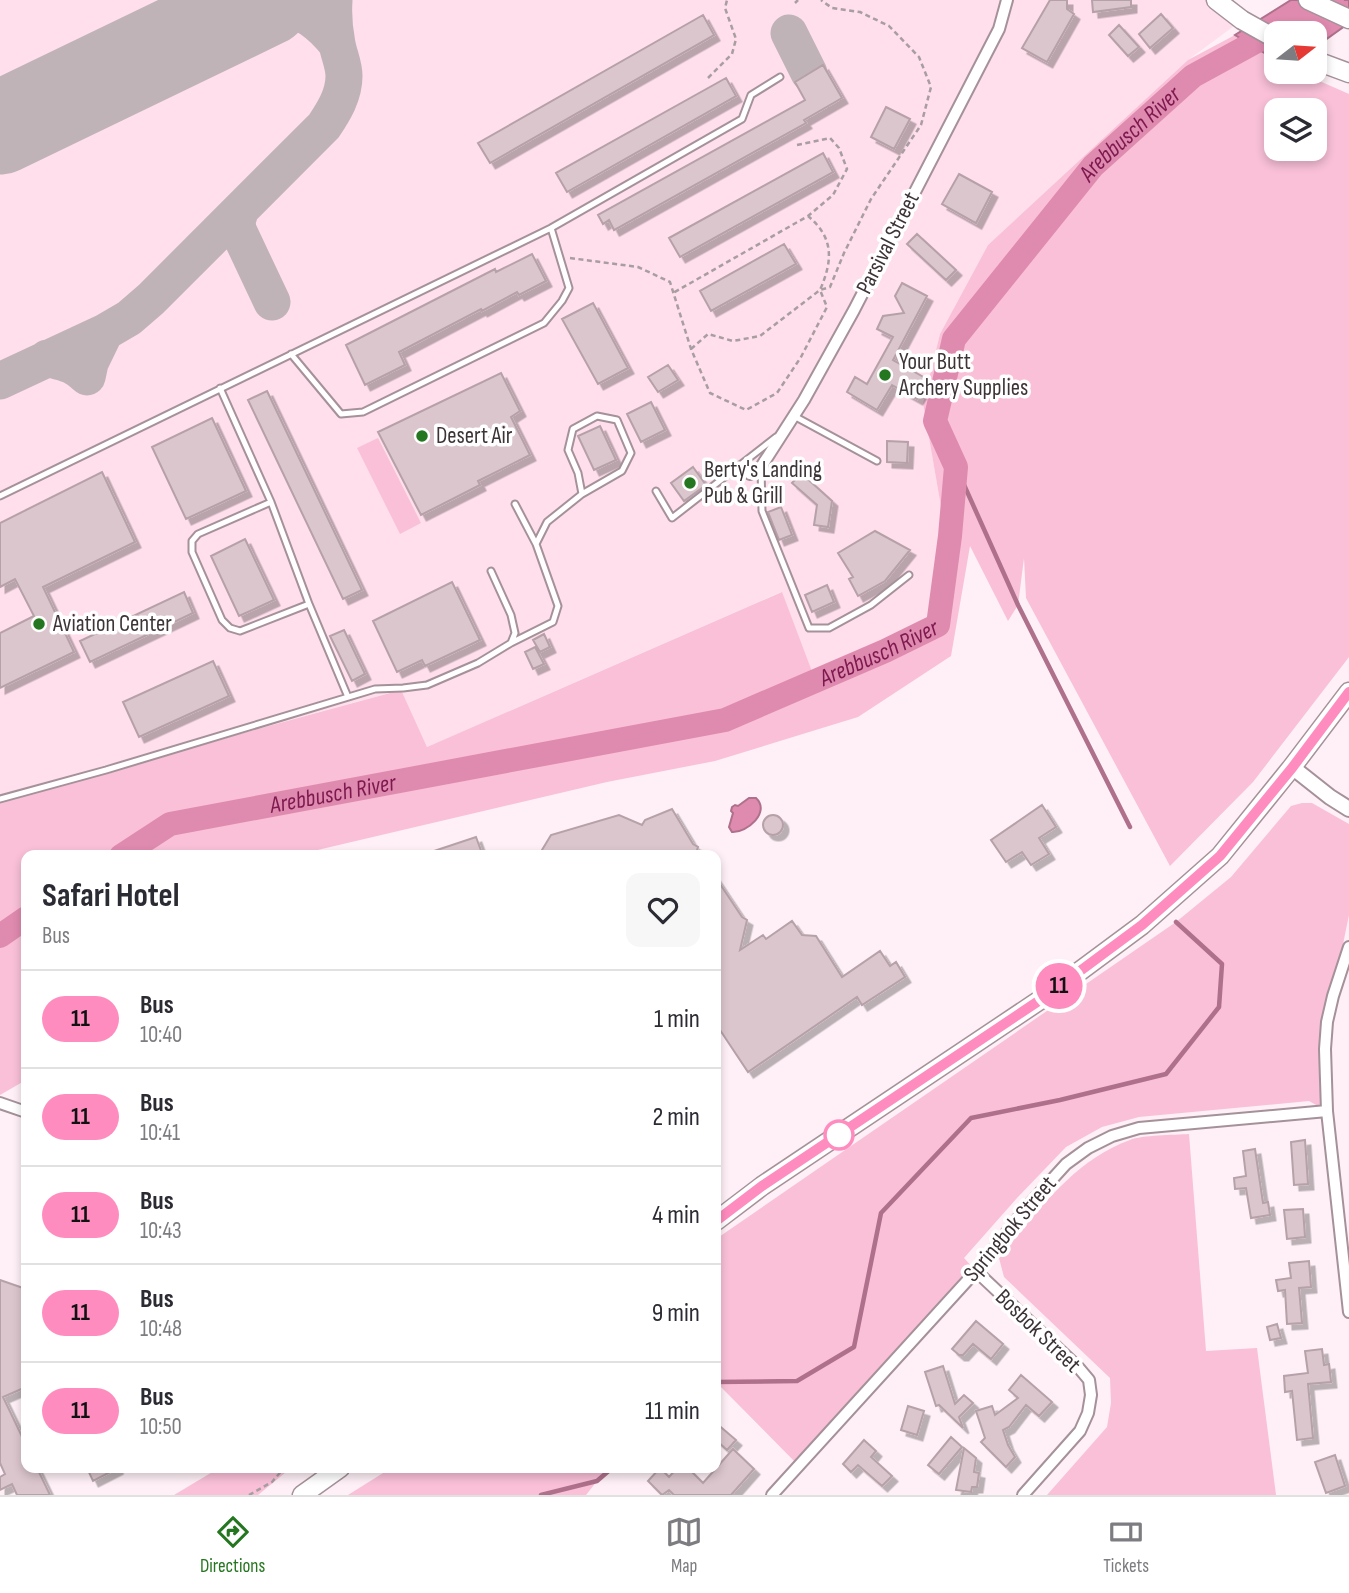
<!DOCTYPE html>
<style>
:root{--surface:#fff;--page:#f7f7f7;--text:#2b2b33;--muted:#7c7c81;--line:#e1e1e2;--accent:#257620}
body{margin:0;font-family:"Sofia Sans Condensed",sans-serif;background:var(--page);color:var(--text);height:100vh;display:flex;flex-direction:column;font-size:26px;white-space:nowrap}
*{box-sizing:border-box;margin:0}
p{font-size:23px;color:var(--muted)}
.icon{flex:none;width:38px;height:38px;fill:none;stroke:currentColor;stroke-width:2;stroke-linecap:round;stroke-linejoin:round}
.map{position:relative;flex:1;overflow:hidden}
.side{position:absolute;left:21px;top:850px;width:700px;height:623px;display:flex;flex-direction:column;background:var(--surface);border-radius:14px;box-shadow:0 4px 10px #0003}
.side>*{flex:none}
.badge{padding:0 14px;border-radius:23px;font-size:24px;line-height:46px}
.needle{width:46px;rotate:73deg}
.buttons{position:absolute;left:1264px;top:21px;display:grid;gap:14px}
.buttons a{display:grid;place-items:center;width:63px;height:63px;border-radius:14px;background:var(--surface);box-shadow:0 4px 10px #0003;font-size:35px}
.map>.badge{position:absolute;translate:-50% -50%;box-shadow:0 0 0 4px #fff}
.round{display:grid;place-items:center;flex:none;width:74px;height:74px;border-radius:14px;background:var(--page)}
.summary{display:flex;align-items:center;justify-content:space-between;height:119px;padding:0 21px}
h1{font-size:33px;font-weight:700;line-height:52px}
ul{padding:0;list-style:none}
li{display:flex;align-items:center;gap:21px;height:98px;padding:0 21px;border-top:2px solid var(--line)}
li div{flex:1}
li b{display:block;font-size:26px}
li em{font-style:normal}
li .badge{min-width:77px;font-weight:700;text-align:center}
.menu{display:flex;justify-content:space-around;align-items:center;height:98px;border-top:2px solid var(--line);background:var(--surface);font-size:19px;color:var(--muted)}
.menu a{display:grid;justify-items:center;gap:4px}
.menu .current{color:var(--accent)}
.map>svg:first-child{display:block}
.built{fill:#fedfeb}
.green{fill:#f9c0d7;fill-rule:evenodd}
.water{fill:#df8aaf;stroke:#ae708b;stroke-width:2}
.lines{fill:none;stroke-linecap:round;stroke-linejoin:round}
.stream{stroke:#ae708b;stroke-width:4.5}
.river{stroke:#df8aaf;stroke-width:24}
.taxiway{stroke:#bfb3b8;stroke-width:37}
.runway{stroke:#bfb3b8;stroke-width:93}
.building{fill:#dcc6ce;stroke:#b6a1a9;stroke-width:2;filter:url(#shadow)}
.service-casing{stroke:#a59199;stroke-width:9}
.minor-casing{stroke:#a59199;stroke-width:14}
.tertiary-casing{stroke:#a59199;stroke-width:18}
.primary-casing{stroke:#a59199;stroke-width:21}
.path{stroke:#a89da1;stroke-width:2.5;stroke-dasharray:5 3.5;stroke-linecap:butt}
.service{stroke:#fff;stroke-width:5}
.minor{stroke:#fff;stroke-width:10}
.tertiary{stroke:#fff;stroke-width:14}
.primary{stroke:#fff;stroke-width:18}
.line-casing{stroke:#fff;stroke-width:16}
.line{stroke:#ff8cbe;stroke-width:10}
.poi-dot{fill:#257620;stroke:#fff;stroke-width:2.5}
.stop-dot{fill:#fff;stroke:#ff8cbe;stroke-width:3.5}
.labels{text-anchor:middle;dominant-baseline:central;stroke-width:7;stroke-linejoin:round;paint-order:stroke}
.street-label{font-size:23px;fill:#3c3437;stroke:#fff}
.poi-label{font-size:23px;fill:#3c3437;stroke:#fff;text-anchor:start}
.water-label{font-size:24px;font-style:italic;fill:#7d194f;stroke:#fff}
</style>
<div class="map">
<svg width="1349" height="1495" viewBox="0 0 1349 1495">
<defs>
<filter id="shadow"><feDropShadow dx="5.5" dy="5.5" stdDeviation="0" flood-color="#0004"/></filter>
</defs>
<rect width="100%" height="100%" fill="#fef0f6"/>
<!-- built -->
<path class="built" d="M 0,0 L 1216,0 L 1242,20 L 1188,60 L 988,245 L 940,334 L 923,403 L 944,524 L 942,569 L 932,624 L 813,674 L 781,592 L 427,747 L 400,690 L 0,799 Z"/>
<!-- green -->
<path class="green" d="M 1235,35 L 1276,60 L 1276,72 L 1299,72 L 1349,94 L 1349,657 L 1253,782 L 1170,866 L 1026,598 L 1024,558 L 1018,605 L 1008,621 L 970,546 L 951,656 L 858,717 L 715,761 L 607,782 L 292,856 L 26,856 L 26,1080 L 0,1095 L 0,799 L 401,690 L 427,747 L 782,592 L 813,674 L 932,624 L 942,569 L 944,524 L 923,403 L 940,334 L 988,245 L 1188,60 ZM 1276,110 L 1314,110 L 1314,149 L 1276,149 Z
M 378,438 L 421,523 L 400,534 L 357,448 Z
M 1302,803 L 1312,803 L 1349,824 L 1349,915 L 1327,1022 L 1327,1111 L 1309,1101 L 1139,1117 L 1102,1127 L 1066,1147 L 1017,1198 L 964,1258 L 976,1271 L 798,1465 L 716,1382 L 716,1239 L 1176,922 L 1231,877 L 1291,806 Z
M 1189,1134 L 1206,1351 L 1257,1348 L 1276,1495 L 1047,1495 L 1107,1427 L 1111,1403 L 1110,1378 L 1004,1277 L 999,1258 C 1037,1213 1072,1161 1130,1140 C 1142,1135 1174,1135 1189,1134 Z
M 219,1468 L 291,1468 L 258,1495 L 174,1495 Z
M 391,1468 L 612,1468 L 597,1481 L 586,1495 L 348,1495 Z"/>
<!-- water -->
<path class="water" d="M 1291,0 L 1349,0 L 1349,23 L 1314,48 L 1314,33 L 1276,33 L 1276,60 L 1235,35 Z
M 749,798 L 756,798 C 771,812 747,833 732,832 L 729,827 L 733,813 L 731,811 L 732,807 L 735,805 L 738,806 Z"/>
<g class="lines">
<!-- stream -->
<path class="stream" d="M 956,467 L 1018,605 L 1130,827
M 716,1382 L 797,1381 L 854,1347 L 881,1213 L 971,1118 L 1060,1100 L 1166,1074 L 1219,1007 L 1222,964 L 1176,922
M 541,1495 L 597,1481 L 612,1468"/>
<!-- river -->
<g class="river">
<path id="s1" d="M 121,856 L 170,824 L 725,720 L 885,651 L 938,625 L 950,536 L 956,467 L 935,421 L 954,339 L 1093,166 L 1193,76 L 1332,0"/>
<path d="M 0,936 L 26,918"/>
</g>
<!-- taxiway -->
<path class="taxiway" d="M 251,7 C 259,7 269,5 278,6 C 303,9 322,25 337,44
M 789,33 L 809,73
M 241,209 L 237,221 L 238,230 L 272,302
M 47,358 C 65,363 74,364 87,377 L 90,363 L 105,332
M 0,381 L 105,332 L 129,318 L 151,299 L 324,126 C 334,111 344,95 344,76 C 344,65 339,55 337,44 C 334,29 333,15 334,0"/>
<!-- runway -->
<path class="runway" d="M 0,128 L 265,0"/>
</g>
<!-- building -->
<path class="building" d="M 1050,0 L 1067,0 L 1067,9 L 1074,14 L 1047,62 L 1022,48 Z
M 1092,0 L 1131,0 L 1131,7 L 1093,12 Z
M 1161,14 L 1173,28 L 1150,48 L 1139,34 Z
M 703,15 L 714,35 L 490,163 L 478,143 Z
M 1119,25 L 1139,47 L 1128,56 L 1109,35 Z
M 823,65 L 842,98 L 804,120 L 806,123 L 614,230 L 609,220 L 603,224 L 598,215 L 805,100 L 795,82 Z
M 726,78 L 736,96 L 567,192 L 556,173 Z
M 886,107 L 910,119 L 894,149 L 871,137 Z
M 823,153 L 833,172 L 680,257 L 669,238 Z
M 959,174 L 992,192 L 976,223 L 942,204 Z
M 917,234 L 956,270 L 946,280 L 907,244 Z
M 784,244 L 796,264 L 711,311 L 700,291 Z
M 532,254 L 546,281 L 519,295 L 517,292 L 482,311 L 481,309 L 399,352 L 405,365 L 365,385 L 346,345 L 495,269 L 496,272 Z
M 902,283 L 927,296 L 893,360 L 929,380 L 917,399 L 892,385 L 877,410 L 847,392 L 855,377 L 867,384 L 893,337 L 877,329 L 883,316 L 904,313 L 895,296 Z
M 593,303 L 628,368 L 598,384 L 562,319 Z
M 668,365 L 678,380 L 658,392 L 648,377 Z
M 501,373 L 520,411 L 511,417 L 530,455 L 478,481 L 480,485 L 421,515 L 378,432 Z
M 267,391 L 362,590 L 343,599 L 248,400 Z
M 651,402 L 665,430 L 641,442 L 627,414 Z
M 212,418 L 246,491 L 186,519 L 152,447 Z
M 600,426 L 616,460 L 594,470 L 578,436 Z
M 887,441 L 908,442 L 907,463 L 887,462 Z
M 693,467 L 706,485 L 684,501 L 671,483 Z
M 102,472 L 135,542 L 43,587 L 74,652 L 0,688 L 0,633 L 34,616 L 15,579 L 0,587 L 0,523 Z
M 801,473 L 832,501 L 828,527 L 814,525 L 817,505 L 792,483 Z
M 781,507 L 792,535 L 779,540 L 768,512 Z
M 875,531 L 910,550 L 885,581 L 858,596 L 849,579 L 853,577 L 838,553 Z
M 245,539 L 274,600 L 239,616 L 211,556 Z
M 452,582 L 480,640 L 425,666 L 422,660 L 397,672 L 373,621 Z
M 827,585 L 834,602 L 812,612 L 805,595 Z
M 184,592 L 193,613 L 90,662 L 80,641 Z
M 344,630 L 365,674 L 352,681 L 330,636 Z
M 544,634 L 550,647 L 540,652 L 533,640 Z
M 535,647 L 544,664 L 533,669 L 525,652 Z
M 213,661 L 229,696 L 139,737 L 123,702 Z
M 1042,805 L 1056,827 L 1039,838 L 1049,854 L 1031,865 L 1022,852 L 1006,862 L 991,840 Z
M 672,809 L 693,844 L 698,847 L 697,850 L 701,856 L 551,856 L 542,850 L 551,835 L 619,815 L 642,825 L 645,820 Z
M763 825a10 10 0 1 1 20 0a10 10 0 1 1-20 0Z
M 476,837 L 483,856 L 425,856 L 425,854 Z
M 716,878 L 742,917 L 747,920 L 740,950 L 763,935 L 766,939 L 792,921 L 802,935 L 816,936 L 842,977 L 880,951 L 890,966 L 896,962 L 905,977 L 862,1005 L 857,997 L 748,1072 L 716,1024 Z
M 1305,1140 L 1308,1184 L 1294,1185 L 1291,1142 Z
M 1255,1149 L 1263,1203 L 1268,1202 L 1270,1215 L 1251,1218 L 1246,1188 L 1235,1189 L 1234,1178 L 1246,1176 L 1243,1151 Z
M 1303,1209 L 1305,1237 L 1287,1239 L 1284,1210 Z
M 1309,1261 L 1311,1287 L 1299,1288 L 1302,1323 L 1287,1324 L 1285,1290 L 1278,1291 L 1276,1280 L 1291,1278 L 1289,1263 Z
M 0,1280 L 26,1289 L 26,1387 L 3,1397 L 26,1445 L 26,1468 L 37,1468 L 50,1495 L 17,1495 L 12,1484 L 0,1490 L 0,1477 L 5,1474 L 0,1463 Z
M 976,1321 L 1003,1344 L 991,1359 L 973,1344 L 963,1355 L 959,1355 L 952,1349 Z
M 1277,1324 L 1281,1338 L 1270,1340 L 1267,1327 Z
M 1322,1349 L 1324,1365 L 1329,1364 L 1331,1382 L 1308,1384 L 1313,1438 L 1297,1440 L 1292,1391 L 1285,1392 L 1284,1376 L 1308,1373 L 1305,1351 Z
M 943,1366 L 955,1404 L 964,1395 L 973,1403 L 959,1417 L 963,1428 L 939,1405 L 936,1406 L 925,1372 Z
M 1021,1375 L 1052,1402 L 1039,1416 L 1026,1405 L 1009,1427 L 1003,1430 L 1008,1445 L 1015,1457 L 1006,1467 L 981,1442 L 985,1438 L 976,1411 L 992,1406 L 995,1415 L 1018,1398 L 1009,1390 Z
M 908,1406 L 924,1411 L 917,1435 L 901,1430 Z
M 716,1423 L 736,1440 L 727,1450 L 716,1440 Z
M 951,1437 L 962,1447 L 939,1474 L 928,1465 Z
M 864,1440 L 876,1451 L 871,1457 L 892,1476 L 882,1486 L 858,1465 L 851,1472 L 843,1464 Z
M 964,1448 L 976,1458 L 974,1472 L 979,1473 L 977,1487 L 972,1487 L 971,1492 L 956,1490 Z
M 733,1449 L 754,1469 L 731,1495 L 674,1495 L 669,1490 L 662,1495 L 648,1481 L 660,1468 L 669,1477 L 677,1468 L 688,1468 L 703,1483 Z
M 1335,1455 L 1345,1486 L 1326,1493 L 1315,1462 Z
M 87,1468 L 118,1468 L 93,1481 Z"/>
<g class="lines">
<defs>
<path id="service" d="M 291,354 L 341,414 L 363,412 L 544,323 L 562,301 L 569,288 L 551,228
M 220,388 L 271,502 L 309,604 L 348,697
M 794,416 L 877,461
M 761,467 L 762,511 L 809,628 L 829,628 L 871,605 L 909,575
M 656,491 L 672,518 L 776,437
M 0,496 L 551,228 L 742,119 L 751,95 L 780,77
M 271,502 L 198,534 L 192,541 L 192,552 L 222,620 L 230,628 L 240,631 L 309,604
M 515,504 L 536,544
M 511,643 L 553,622 L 558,606 L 536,544 L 547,522 L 582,494 L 622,471 L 631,453 L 617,420 L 597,416 L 573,429 L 568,450 L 578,473 L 582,494
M 0,799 L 106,770 L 375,689 L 403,688 L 427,685 L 478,663 L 511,643 L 515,633 L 511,615 L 491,571"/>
<path id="minor" d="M 750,474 L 761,467 L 804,400 L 854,310 L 999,29 L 1007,0
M 1349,947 L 1333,996 L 1327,1022 L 1325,1049 L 1327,1111 L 1349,1312
M 0,1103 L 26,1112
M 976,1271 L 1078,1367 L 1089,1380 L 1091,1395 L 1088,1413 L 1080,1431 L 1023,1495
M 772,1495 L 976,1271 L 1027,1207 L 1066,1164 L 1088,1148 L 1112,1136 L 1139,1128 L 1327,1111"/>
<path id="tertiary" d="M 1292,767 L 1330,797 L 1349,809"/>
<path id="primary" d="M 1216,0 L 1242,20 L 1276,39
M 1308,0 L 1349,19
M 1314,60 L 1349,73
M 716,1221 L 762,1186 L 1049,994 L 1142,925 L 1220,856 L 1292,767 L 1349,692
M 302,1495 L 340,1468"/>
</defs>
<!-- service casing -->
<use href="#service" class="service-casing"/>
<!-- minor casing -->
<use href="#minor" class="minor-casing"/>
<!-- tertiary casing -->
<use href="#tertiary" class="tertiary-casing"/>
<!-- primary casing -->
<use href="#primary" class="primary-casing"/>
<!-- path -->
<path class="path" d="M 795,3 L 798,0
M 708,78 L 732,54 L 736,39 L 725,8 L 727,0
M 797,145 L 830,138 L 839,148 L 847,169 L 833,195 L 808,216
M 570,258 L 638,267 L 670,282 L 691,349 L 710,393 L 746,410 L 777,393 L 801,357 L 827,307 L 820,290 C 833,260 834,238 808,216 L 673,293
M 691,349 L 708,334 L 733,341 L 760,336 L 820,290 L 830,287 L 844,253 L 871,199 L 921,125 L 931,87 L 919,57 L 889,26 L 860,12 L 832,8 L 821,0
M 249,1495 L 272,1482 L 284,1468"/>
<!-- service -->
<use href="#service" class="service"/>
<!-- minor -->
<use href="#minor" class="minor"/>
<!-- tertiary -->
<use href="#tertiary" class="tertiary"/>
<!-- primary -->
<use href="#primary" class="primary"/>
</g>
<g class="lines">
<defs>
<path id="line" d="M 716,1221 L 762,1186 L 1049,994 L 1142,925 L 1220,856 L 1292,768 L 1349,692"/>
</defs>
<!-- line casing -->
<use href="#line" class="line-casing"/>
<!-- line -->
<use href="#line" class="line"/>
</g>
<!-- markers -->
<g class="poi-dot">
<circle cx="885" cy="375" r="7"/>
<circle cx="422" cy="436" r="7"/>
<circle cx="690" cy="483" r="7"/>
<circle cx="39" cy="624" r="7"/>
</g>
<circle class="stop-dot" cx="839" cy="1135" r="14"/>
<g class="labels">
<!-- street labels -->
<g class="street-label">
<text transform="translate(888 243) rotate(-63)">Parsival Street</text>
<text transform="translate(1010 1229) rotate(-50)">Springbok Street</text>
<text transform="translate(1038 1331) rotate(44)">Bosbok Street</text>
</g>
<!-- poi labels -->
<g class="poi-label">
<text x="899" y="362">Your Butt<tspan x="899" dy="26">Archery Supplies</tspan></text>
<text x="436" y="436">Desert Air</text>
<text x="704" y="470">Berty's Landing<tspan x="704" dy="26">Pub &amp; Grill</tspan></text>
<text x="53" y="624">Aviation Center</text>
</g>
<!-- water labels -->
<g class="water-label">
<text stroke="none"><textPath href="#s1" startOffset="1421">Arebbusch River</textPath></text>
<text stroke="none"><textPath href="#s1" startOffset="791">Arebbusch River</textPath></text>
<text stroke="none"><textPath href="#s1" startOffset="224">Arebbusch River</textPath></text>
</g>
</g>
</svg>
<div class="buttons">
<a><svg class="needle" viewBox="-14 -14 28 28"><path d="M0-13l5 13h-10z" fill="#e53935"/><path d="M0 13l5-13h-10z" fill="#7c7c81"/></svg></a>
<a><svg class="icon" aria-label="layers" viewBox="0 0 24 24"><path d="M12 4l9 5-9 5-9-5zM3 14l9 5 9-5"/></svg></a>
</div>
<b class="badge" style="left:1059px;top:986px;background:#ff8cbe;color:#111">11</b>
<section class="side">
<div class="summary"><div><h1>Safari Hotel</h1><p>Bus</p></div><a class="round"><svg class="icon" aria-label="heart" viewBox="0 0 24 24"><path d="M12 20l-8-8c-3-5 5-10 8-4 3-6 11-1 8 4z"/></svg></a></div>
<ul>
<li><span class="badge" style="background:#ff8cbe;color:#111">11</span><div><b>Bus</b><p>10:40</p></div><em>1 min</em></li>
<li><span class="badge" style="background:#ff8cbe;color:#111">11</span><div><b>Bus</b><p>10:41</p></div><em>2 min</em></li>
<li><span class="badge" style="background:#ff8cbe;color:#111">11</span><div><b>Bus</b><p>10:43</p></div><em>4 min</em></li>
<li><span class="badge" style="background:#ff8cbe;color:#111">11</span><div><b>Bus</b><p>10:48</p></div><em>9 min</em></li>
<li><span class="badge" style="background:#ff8cbe;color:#111">11</span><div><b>Bus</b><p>10:50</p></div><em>11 min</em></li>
</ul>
</section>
</div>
<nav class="menu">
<a class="current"><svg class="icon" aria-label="directions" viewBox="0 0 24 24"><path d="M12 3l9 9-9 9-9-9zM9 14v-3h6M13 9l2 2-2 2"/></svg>Directions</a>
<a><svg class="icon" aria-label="map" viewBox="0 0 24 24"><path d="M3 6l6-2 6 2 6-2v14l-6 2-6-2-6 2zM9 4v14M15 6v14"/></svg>Map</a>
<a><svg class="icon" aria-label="tickets" viewBox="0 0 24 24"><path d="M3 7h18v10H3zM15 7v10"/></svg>Tickets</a>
</nav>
